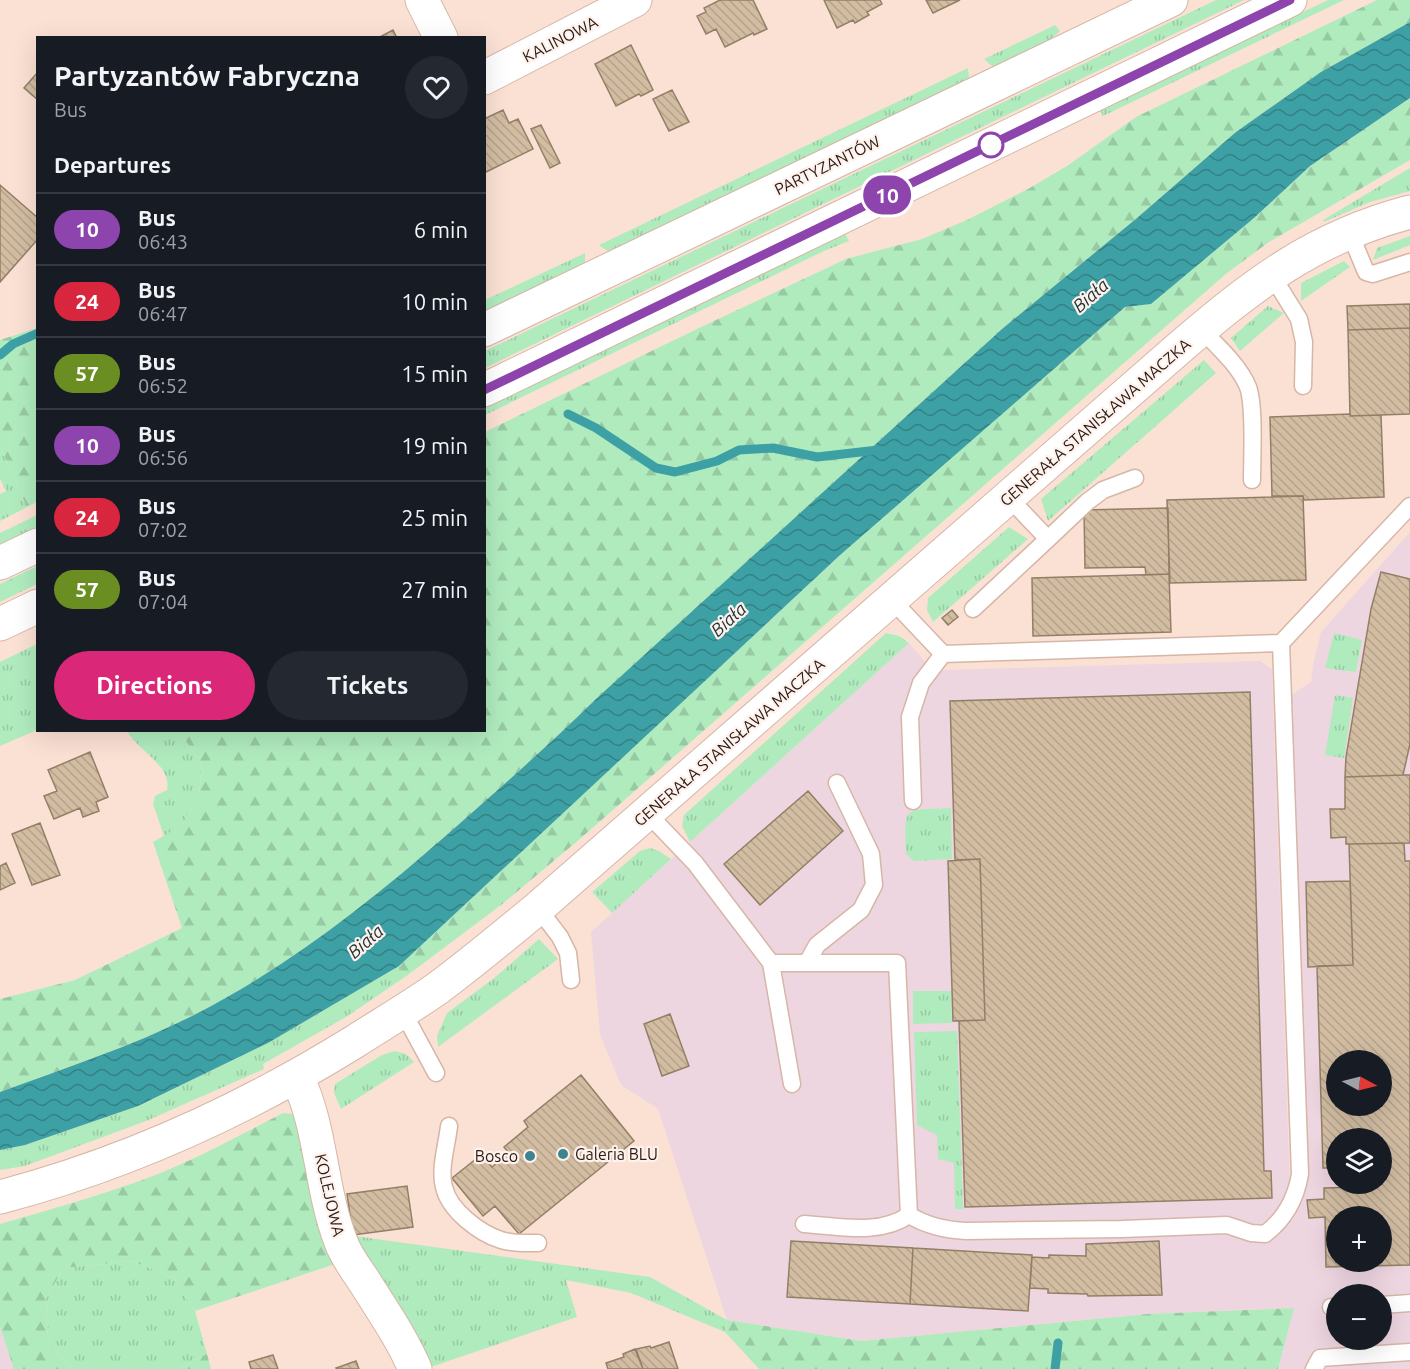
<!DOCTYPE html>
<meta charset="utf-8">
<style>
:root{--surface:#171b24;--page:#242831;--text:#f1f3f6;--muted:#9ea1a6;--line:#363941;--accent:#db2777}
body{margin:0;font-family:Ubuntu,sans-serif;background:var(--page);color:var(--text);height:100vh;display:flex;flex-direction:column;font-size:22px;white-space:nowrap}
*{box-sizing:border-box;margin:0}
p{font-size:20px;color:var(--muted)}
.icon{flex:none;width:33px;height:33px;fill:none;stroke:currentColor;stroke-width:2;stroke-linecap:round;stroke-linejoin:round}
.map{position:relative;flex:1;overflow:hidden}
.sheet{position:absolute;left:36px;top:36px;width:450px;height:696px;display:flex;flex-direction:column;background:var(--surface);border-radius:0px;box-shadow:0 6px 24px #0002}
.sheet>*{flex:none}
.badge{padding:0 12px;border-radius:20px;font-size:21px;line-height:39px}
.needle{width:39px;rotate:97deg}
.controls{position:absolute;left:1326px;top:1050px;display:grid;gap:12px}
.controls a{display:grid;place-items:center;width:66px;height:66px;border-radius:50%;background:var(--surface);box-shadow:0 6px 24px #0002;font-size:30px}
.map>.badge{position:absolute;translate:-50% -50%;box-shadow:0 0 0 3px #fff}
h2{padding:0 18px;font-size:22px;line-height:54px}
.round{display:grid;place-items:center;flex:none;width:63px;height:63px;border-radius:32px;background:var(--page)}
.overview{display:flex;align-items:center;justify-content:space-between;height:102px;padding:0 18px}
h1{font-size:28px;font-weight:700;line-height:45px}
.primary-button{display:flex;gap:12px;margin-top:auto;padding:12px 18px}
.primary-button a{flex:1;height:69px;border-radius:36px;background:var(--accent);color:#fff;font-size:24px;font-weight:700;line-height:69px;text-align:center}
.primary-button a+a{background:var(--page);color:var(--text)}
ul{padding:0;list-style:none}
li{display:flex;align-items:center;gap:18px;height:72px;padding:0 18px;border-top:2px solid var(--line)}
li div{flex:1}
li b{display:block;font-size:22px}
li em{font-style:normal}
li .badge{min-width:66px;font-weight:700;text-align:center}
.map>svg:first-child{display:block}
.industrial{fill:#eed6e1;fill-rule:evenodd}
.grass{fill:url(#grass-tufts)}
.forest{fill:url(#forest-firs)}
.water{fill:url(#water-waves)}
.lines{fill:none;stroke-linecap:round;stroke-linejoin:round}
.stream{stroke:#3da0a5;stroke-width:9}
.building{fill:url(#building-back-hatch);stroke:#927f66;stroke-width:1.5;fill-rule:evenodd}
.service-casing{stroke:#d6b6a7;stroke-width:19}
.minor-casing{stroke:#d6b6a7;stroke-width:35}
.secondary-casing{stroke:#d6b6a7;stroke-width:35}
.service{stroke:#fff;stroke-width:16}
.minor{stroke:#fff;stroke-width:33}
.secondary{stroke:#fff;stroke-width:33}
.line-casing{stroke:#fff;stroke-width:14}
.line{stroke:#8e44ad;stroke-width:9}
.stop-dot{fill:#fff;stroke:#8e44ad;stroke-width:3}
.poi-dot{fill:#3e8390;stroke:#fff1eb;stroke-width:2}
.labels{text-anchor:middle;dominant-baseline:central;stroke-width:4.5;stroke-linejoin:round;paint-order:stroke}
.street-label{font-size:16px;fill:#271b15;stroke:#fff1eb}
.poi-label{font-size:16px;fill:#271b15;stroke:#fff1eb;text-anchor:start}
.water-label{font-size:18px;font-style:italic;fill:#1b3233;stroke:#fff1eb}
</style>
<div class="map">
<svg width="1410" height="1369" viewBox="0 0 1410 1369">
<defs>
<pattern id="grass-tufts" width="24" height="20" patternUnits="userSpaceOnUse" patternTransform="scale(1.5)"><rect width="24" height="20" fill="#b0ebbe"/><path d="M3 7l-1-3M5 7V3M7 7l1-3M15 17l-1-3M17 17v-4M19 17l1-3" fill="none" stroke="#97c9a2"/></pattern>
<pattern id="forest-firs" width="22" height="20" patternUnits="userSpaceOnUse" patternTransform="scale(1.5)"><rect width="22" height="20" fill="#b0ebbe"/><path d="M5 1l3.5 6h-7zM16 11l3.5 6h-7z" fill="#97c9a2"/></pattern>
<pattern id="water-waves" width="16" height="10" patternUnits="userSpaceOnUse" patternTransform="scale(1.5)"><rect width="16" height="10" fill="#3da0a5"/><path d="M0 5q4-4 8 0t8 0" fill="none" stroke="#338285"/></pattern>
<pattern id="building-back-hatch" width="6" height="6" patternUnits="userSpaceOnUse" patternTransform="scale(1.5)"><rect width="6" height="6" fill="#d2bda3"/><path d="M-1 5l2 2M0 0l6 6M5-1l2 2" fill="none" stroke="#b4a28b"/></pattern>
</defs>
<rect width="100%" height="100%" fill="#fbe1d4"/>
<!-- industrial -->
<path class="industrial" d="M 1410,532 L 1410,1369 L 1278,1369 L 1293,1308 L 1148,1314 L 861,1341 L 727,1320 L 658,1109 L 621,1085 L 600,1035 L 591,932 L 909,643 L 928,665 L 943,670 L 1260,661 L 1272,669 L 1290,1187 L 1277,1212 L 1292,1221 L 1303,1199 L 1307,1180 L 1291,695 L 1311,682 L 1313,665 L 1321,632 ZM 1336,1060 L 1382,1060 L 1382,1106 L 1336,1106 ZM 1336,1138 L 1382,1138 L 1382,1184 L 1336,1184 ZM 1336,1216 L 1382,1216 L 1382,1262 L 1336,1262 ZM 1336,1294 L 1382,1294 L 1382,1340 L 1336,1340 Z
M 0,1327 L 14,1369 L 0,1369 Z"/>
<!-- grass -->
<path class="grass" d="M 1216,0 L 1244,0 L 485,368 L 485,351 Z
M 1328,0 L 1344,0 L 1103,116 L 1100,110 Z
M 1055,25 L 1060,31 L 1050,40 L 993,67 L 984,59 Z
M 968,68 L 969,79 L 609,252 L 599,245 Z
M 1410,168 L 1410,191 L 1370,202 L 1324,222 L 1323,220 Z
M 845,234 L 849,241 L 824,251 L 485,415 L 485,408 Z
M 1410,236 L 1410,245 L 1373,260 L 1377,248 Z
M 585,253 L 585,264 L 485,312 L 485,300 Z
M 1344,261 L 1350,267 L 1301,301 L 1301,283 Z
M 1268,306 L 1284,313 L 1240,351 L 1231,338 Z
M 1204,360 L 1216,373 L 1048,521 L 1041,499 Z
M 0,446 L 27,507 L 0,521 L 0,494 L 6,491 L 0,479 Z
M 37,515 L 37,527 L 0,546 L 0,533 Z
M 1009,527 L 1028,539 L 933,622 L 927,610 L 928,598 Z
M 37,566 L 37,584 L 0,602 L 0,584 Z
M 886,633 L 899,636 L 909,643 L 690,842 L 682,826 L 684,815 Z
M 1334,633 L 1362,640 L 1356,672 L 1325,668 Z
M 37,644 L 37,730 L 0,746 L 0,662 Z
M 1335,695 L 1353,698 L 1344,758 L 1325,755 Z
M 127,731 L 178,731 L 202,763 L 199,797 L 181,826 L 164,836 L 153,804 L 155,796 L 167,790 C 172,765 137,750 127,731 Z
M 951,808 L 952,859 L 914,861 L 906,854 C 904,805 903,810 951,808 Z
M 650,848 L 659,851 L 671,859 L 612,913 L 592,892 L 640,851 Z
M 539,939 L 558,959 L 438,1047 L 437,1036 L 447,1013 L 493,979 Z
M 399,966 L 405,977 L 346,1017 L 263,1064 L 264,1069 L 146,1121 L 25,1166 L 0,1170 L 0,1150 L 25,1145 L 138,1106 L 268,1043 Z
M 951,991 L 952,1023 L 913,1024 L 913,991 Z
M 957,1031 L 963,1209 L 955,1209 L 954,1163 L 938,1159 L 937,1135 L 917,1125 L 914,1032 Z
M 395,1051 L 406,1054 L 414,1062 L 341,1109 L 334,1093 L 335,1084 L 382,1055 Z
M 347,1235 L 650,1277 L 727,1320 L 725,1332 L 631,1293 L 566,1280 L 577,1317 L 425,1369 Z
M 132,1261 L 174,1278 L 195,1311 L 207,1354 L 178,1369 L 71,1369 L 48,1339 L 46,1299 L 63,1268 Z"/>
<!-- forest -->
<path class="forest" d="M 1377,0 L 1410,0 L 1410,22 L 1321,72 L 1236,132 L 1137,218 L 1002,329 L 597,698 C 549,745 499,789 449,833 C 370,902 288,967 194,1015 C 133,1046 65,1068 0,1092 L 0,999 L 75,980 L 182,928 L 153,842 L 181,826 L 199,796 L 202,763 L 178,731 L 484,730 L 485,432 L 699,328 L 846,259 L 922,239 L 967,220 L 1028,189 L 1067,166 L 1136,117 Z
M 1410,98 L 1410,160 L 1269,242 L 1227,273 L 581,838 L 501,905 L 405,977 L 399,966 L 839,556 L 1125,307 L 1151,304 L 1254,218 L 1310,166 Z
M 37,328 L 37,502 L 27,507 L 0,446 L 0,340 Z
M 283,1113 L 293,1114 L 302,1123 L 344,1261 L 195,1311 L 174,1278 L 132,1261 L 63,1268 L 46,1299 L 48,1339 L 71,1369 L 14,1369 L 0,1327 L 0,1224 C 49,1210 98,1196 145,1179 C 193,1161 238,1136 283,1113 Z
M 1294,1308 L 1278,1369 L 759,1369 L 725,1332 L 727,1320 L 861,1341 L 1148,1314 Z
M 207,1354 L 211,1369 L 178,1369 Z"/>
<!-- water -->
<path class="water" d="M 1410,22 L 1410,98 L 1310,166 L 1254,218 L 1151,304 L 1125,307 L 839,556 L 399,966 L 268,1043 L 138,1106 L 25,1145 L 0,1150 L 0,1092 C 65,1068 133,1046 194,1015 C 288,967 370,902 449,833 C 499,789 549,745 597,698 L 1002,329 L 1137,218 L 1236,132 L 1321,72 Z"/>
<g class="lines">
<!-- stream -->
<path class="stream" d="M 0,355 L 13,344 L 38,333
M 568,414 L 596,428 L 656,468 L 675,472 L 717,461 L 739,450 L 773,448 L 817,457 L 878,450
M 1055,1369 L 1058,1343"/>
</g>
<!-- building -->
<path class="building" d="M 720,0 L 753,0 L 767,29 L 754,35 L 753,33 L 725,47 L 716,29 L 706,34 L 697,16 L 706,12 L 704,8 Z
M 824,0 L 880,0 L 882,4 L 867,12 L 869,15 L 855,23 L 853,20 L 837,28 Z
M 926,0 L 960,0 L 933,13 Z
M 393,30 L 397,38 L 378,38 Z
M 631,45 L 653,90 L 641,96 L 639,94 L 616,106 L 595,64 Z
M 38,72 L 38,100 L 24,88 Z
M 672,90 L 689,122 L 669,131 L 653,99 Z
M 503,110 L 509,123 L 518,119 L 533,149 L 484,173 L 484,119 Z
M 541,125 L 560,163 L 550,168 L 531,129 Z
M 0,185 L 38,218 L 38,239 L 0,282 Z
M 1410,304 L 1410,328 L 1348,330 L 1347,306 Z
M 1410,328 L 1410,414 L 1350,416 L 1348,330 Z
M 1350,414 L 1350,416 L 1381,415 L 1384,497 L 1304,500 L 1303,496 L 1272,496 L 1270,417 Z
M 1303,496 L 1306,580 L 1170,583 L 1167,500 Z
M 1168,508 L 1169,574 L 1146,575 L 1145,567 L 1085,568 L 1084,510 Z
M 1381,572 L 1410,579 L 1410,744 L 1403,775 L 1345,777 L 1346,757 L 1371,609 Z
M 1169,574 L 1171,632 L 1033,636 L 1032,578 Z
M 952,610 L 958,617 L 948,625 L 942,618 Z
M 1250,692 L 1264,1171 L 1271,1171 L 1272,1198 L 965,1207 L 959,1021 L 985,1020 L 980,859 L 955,860 L 950,701 Z
M 90,752 L 108,797 L 96,802 L 99,811 L 83,817 L 80,808 L 54,819 L 44,796 L 57,791 L 48,770 Z
M 1403,775 L 1410,775 L 1410,843 L 1349,844 L 1346,844 L 1346,837 L 1331,838 L 1330,809 L 1345,809 L 1345,777 Z
M 808,791 L 843,831 L 760,905 L 724,864 Z
M 40,823 L 60,875 L 32,885 L 12,834 Z
M 1404,843 L 1405,861 L 1410,861 L 1410,1265 L 1326,1267 L 1325,1217 L 1309,1218 L 1307,1200 L 1324,1199 L 1324,1188 L 1359,1187 L 1359,1184 L 1382,1184 L 1382,1138 L 1336,1138 L 1336,1168 L 1323,1168 L 1317,966 L 1353,965 L 1349,844 ZM 1336,1060 L 1382,1060 L 1382,1106 L 1336,1106 ZM 1336,1216 L 1382,1216 L 1382,1262 L 1336,1262 Z
M 980,859 L 985,1020 L 953,1021 L 948,861 Z
M 6,863 L 15,883 L 0,890 L 0,866 Z
M 1350,881 L 1353,965 L 1308,967 L 1306,882 Z
M 670,1014 L 689,1066 L 662,1076 L 644,1024 Z
M 581,1075 L 634,1141 L 519,1234 L 495,1206 L 483,1216 L 452,1178 L 481,1155 L 492,1167 L 509,1153 L 504,1147 L 528,1127 L 524,1121 Z
M 407,1186 L 413,1227 L 353,1235 L 347,1194 Z
M 791,1241 L 913,1248 L 910,1304 L 787,1297 Z
M 1159,1241 L 1162,1295 L 1088,1296 L 1087,1294 L 1048,1293 L 1048,1289 L 1030,1288 L 1032,1257 L 1049,1258 L 1049,1255 L 1086,1256 L 1086,1244 Z
M 913,1248 L 1032,1255 L 1028,1311 L 910,1304 Z
M 669,1342 L 678,1369 L 643,1369 L 636,1349 L 650,1346 L 651,1348 Z
M 635,1349 L 643,1369 L 608,1369 L 606,1363 L 624,1357 L 623,1354 Z
M 273,1355 L 278,1369 L 251,1369 L 249,1362 Z
M 356,1361 L 359,1369 L 337,1369 L 336,1368 Z"/>
<g class="lines">
<defs>
<path id="service" d="M 1349,231 L 1366,272 L 1373,274 L 1410,262
M 1271,274 L 1299,319 L 1304,342 L 1303,386
M 1201,329 C 1217,346 1239,365 1248,387 C 1255,406 1252,457 1252,480
M 1048,539 L 1087,502 L 1103,490 L 1135,478
M 891,599 L 943,654 L 1281,643
M 973,609 L 1048,539 L 1008,497
M 913,801 L 910,717 L 921,683 L 943,654
M 647,813 L 695,863 L 771,963 L 792,1084
M 538,908 L 560,937 L 568,953 L 571,980
M 771,963 L 897,963 L 909,1215 C 927,1226 945,1230 966,1231 L 1122,1229 L 1227,1225 L 1251,1233 L 1265,1234 C 1285,1219 1296,1198 1300,1174 L 1281,643 L 1410,506
M 807,963 L 817,945 L 861,910 L 874,885 L 871,854 L 837,783
M 403,1012 L 436,1073
M 449,1126 C 447,1145 439,1169 444,1187 C 449,1210 479,1233 501,1240 C 513,1244 526,1243 538,1243
M 804,1224 C 838,1226 879,1236 909,1215
M 1382,1305 L 1410,1303
M 1331,1307 L 1336,1307
M 1314,1369 L 1320,1358 L 1410,1352"/>
<path id="minor" d="M 422,0 L 441,38
M 484,78 L 635,0
M 297,1077 C 322,1129 320,1188 341,1242 C 346,1256 356,1269 364,1281 C 382,1310 402,1338 415,1369
M 0,1197 C 126,1164 244,1110 354,1042 C 382,1024 411,1007 438,988 C 473,962 505,935 538,908 L 1178,349 C 1254,284 1312,238 1410,212"/>
<path id="secondary" d="M 484,330 L 1171,0
M 484,390 L 1290,0
M 0,563 L 38,545
M 0,624 L 38,606"/>
</defs>
<!-- service casing -->
<use href="#service" class="service-casing"/>
<!-- minor casing -->
<use href="#minor" class="minor-casing"/>
<!-- secondary casing -->
<use href="#secondary" class="secondary-casing"/>
<!-- service -->
<use href="#service" class="service"/>
<!-- minor -->
<use href="#minor" class="minor"/>
<!-- secondary -->
<use href="#secondary" class="secondary"/>
</g>
<g class="lines">
<defs>
<path id="line" d="M 484,390 L 1290,0"/>
</defs>
<!-- line casing -->
<use href="#line" class="line-casing"/>
<!-- line -->
<use href="#line" class="line"/>
</g>
<!-- markers -->
<circle class="stop-dot" cx="991" cy="145" r="12"/>
<g class="poi-dot">
<circle cx="563" cy="1154" r="6"/>
<circle cx="530" cy="1156" r="6"/>
</g>
<g class="labels">
<!-- street labels -->
<g class="street-label">
<text transform="translate(560 39) rotate(-27)">KALINOWA</text>
<text transform="translate(827 165) rotate(-26)">PARTYZANTÓW</text>
<text transform="translate(1095 422) rotate(-41)">GENERAŁA STANISŁAWA MACZKA</text>
<text transform="translate(729 742) rotate(-41)">GENERAŁA STANISŁAWA MACZKA</text>
<text transform="translate(330 1195) rotate(77)">KOLEJOWA</text>
</g>
<!-- poi labels -->
<g class="poi-label">
<text x="575" y="1154">Galeria BLU</text>
<text x="518" y="1156" text-anchor="end">Bosco</text>
</g>
<!-- water labels -->
<g class="water-label">
<text transform="translate(1090 295) rotate(-41)">Biała</text>
<text transform="translate(728 619) rotate(-42)">Biała</text>
<text transform="translate(365 941) rotate(-41)">Biała</text>
</g>
</g>
</svg>
<div class="controls">
<a><svg class="needle" viewBox="-14 -14 28 28"><path d="M0-13l5 13h-10z" fill="#e53935"/><path d="M0 13l5-13h-10z" fill="#9ea1a6"/></svg></a>
<a><svg class="icon" aria-label="layers" viewBox="0 0 24 24"><path d="M12 4l9 5-9 5-9-5zM3 14l9 5 9-5"/></svg></a>
<a>+</a>
<a>−</a>
</div>
<b class="badge" style="left:887px;top:195px;background:#8e44ad;color:#fff">10</b>
<section class="sheet">
<div class="overview"><div><h1>Partyzantów Fabryczna</h1><p>Bus</p></div><a class="round"><svg class="icon" aria-label="heart" viewBox="0 0 24 24"><path d="M12 20l-8-8c-3-5 5-10 8-4 3-6 11-1 8 4z"/></svg></a></div>
<h2>Departures</h2>
<ul>
<li><span class="badge" style="background:#8e44ad;color:#fff">10</span><div><b>Bus</b><p>06:43</p></div><em>6 min</em></li>
<li><span class="badge" style="background:#d7263d;color:#fff">24</span><div><b>Bus</b><p>06:47</p></div><em>10 min</em></li>
<li><span class="badge" style="background:#6b8e23;color:#fff">57</span><div><b>Bus</b><p>06:52</p></div><em>15 min</em></li>
<li><span class="badge" style="background:#8e44ad;color:#fff">10</span><div><b>Bus</b><p>06:56</p></div><em>19 min</em></li>
<li><span class="badge" style="background:#d7263d;color:#fff">24</span><div><b>Bus</b><p>07:02</p></div><em>25 min</em></li>
<li><span class="badge" style="background:#6b8e23;color:#fff">57</span><div><b>Bus</b><p>07:04</p></div><em>27 min</em></li>
</ul>
<div class="primary-button"><a>Directions</a><a>Tickets</a></div>
</section>
</div>
